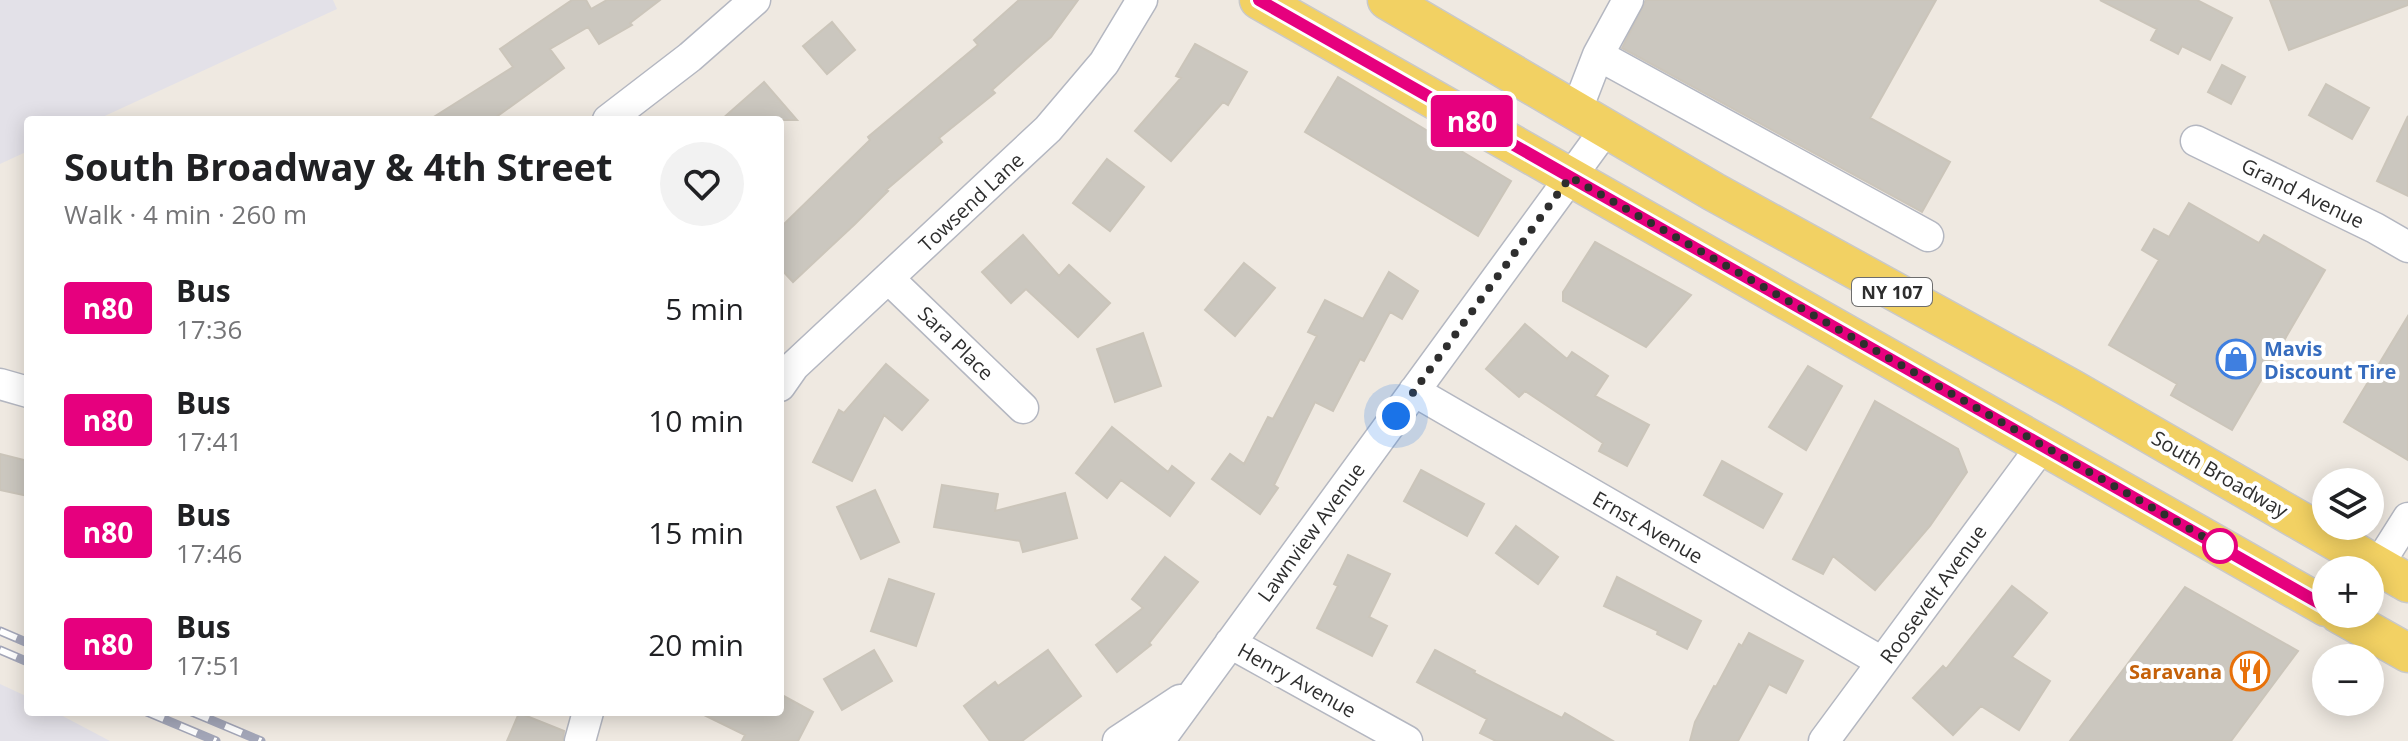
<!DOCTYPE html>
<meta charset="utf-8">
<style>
:root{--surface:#fff;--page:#f2f2f2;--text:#202124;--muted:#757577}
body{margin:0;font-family:"Open Sans",sans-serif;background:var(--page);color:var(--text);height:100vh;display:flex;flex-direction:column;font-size:30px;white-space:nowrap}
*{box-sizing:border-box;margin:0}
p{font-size:26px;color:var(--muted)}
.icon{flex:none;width:44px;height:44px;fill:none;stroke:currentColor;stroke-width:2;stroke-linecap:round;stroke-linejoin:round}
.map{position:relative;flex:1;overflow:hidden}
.drawer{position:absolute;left:24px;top:116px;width:760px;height:600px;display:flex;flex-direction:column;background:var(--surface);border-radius:8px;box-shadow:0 4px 20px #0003}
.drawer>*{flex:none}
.badge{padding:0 16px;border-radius:6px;font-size:28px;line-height:52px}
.buttons{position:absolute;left:2312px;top:468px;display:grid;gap:16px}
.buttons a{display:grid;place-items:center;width:72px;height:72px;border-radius:50%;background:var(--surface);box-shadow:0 4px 20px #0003;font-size:40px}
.you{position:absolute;width:40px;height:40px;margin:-20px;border:6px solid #fff;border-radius:50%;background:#1a73e8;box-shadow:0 0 0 12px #1a73e833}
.map>.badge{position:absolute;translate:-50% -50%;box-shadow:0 0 0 4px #fff}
.round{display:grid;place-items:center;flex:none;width:84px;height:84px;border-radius:42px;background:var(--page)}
.headline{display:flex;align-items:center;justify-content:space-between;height:136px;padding:0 40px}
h1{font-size:38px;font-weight:700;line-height:60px}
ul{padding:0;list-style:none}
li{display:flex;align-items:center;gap:24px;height:112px;padding:0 40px}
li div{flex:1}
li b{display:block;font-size:30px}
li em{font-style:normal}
li .badge{min-width:88px;font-weight:700;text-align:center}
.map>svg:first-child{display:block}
.industrial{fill:#e3e1e8}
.building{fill:#cbc7bf;stroke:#cbc5ba;stroke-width:2}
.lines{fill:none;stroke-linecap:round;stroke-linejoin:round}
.minor-casing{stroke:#b4b7c1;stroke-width:33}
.major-casing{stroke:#c9c9c9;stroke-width:41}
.minor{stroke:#fff;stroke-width:30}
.major{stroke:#f2d163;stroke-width:38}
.rail-casing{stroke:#a3a6b8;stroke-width:9}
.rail{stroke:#fff;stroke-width:6;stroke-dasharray:18;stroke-linecap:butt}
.line-casing{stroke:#fff;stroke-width:18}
.line{stroke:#e6007e;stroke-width:12}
.walk{stroke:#2e2e2e;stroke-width:8;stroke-dasharray:0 14.4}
.stop-dot{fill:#fff;stroke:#e6007e;stroke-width:4}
.labels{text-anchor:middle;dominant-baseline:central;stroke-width:8;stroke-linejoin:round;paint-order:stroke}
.shield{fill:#fff;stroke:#6d6d6d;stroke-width:2}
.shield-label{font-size:18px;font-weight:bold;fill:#2e2e2e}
.street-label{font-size:20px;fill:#2e2e2e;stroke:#fff}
.shop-label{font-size:20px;font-weight:bold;fill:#366cbe;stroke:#fff;text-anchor:start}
.food-label{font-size:20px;font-weight:bold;fill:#c56008;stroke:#fff;text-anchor:end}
</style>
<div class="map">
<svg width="2408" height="741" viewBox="0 0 2408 741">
<rect width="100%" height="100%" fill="#efe9e1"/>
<!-- industrial -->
<path class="industrial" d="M 0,0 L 333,0 L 337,9 L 96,120 L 28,120 L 28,151 L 0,164 Z
M 0,684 L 28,697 L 28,712 L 55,712 L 110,741 L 0,741 Z"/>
<!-- building -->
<path class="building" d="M 572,0 L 586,0 L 591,9 L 607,0 L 660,0 L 630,23 L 632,25 L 599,44 L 588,27 L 550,49 L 564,68 L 492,120 L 429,120 L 513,67 L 500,49 Z
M 1019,0 L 1078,0 L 1051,37 L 992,90 L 995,93 L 939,138 L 942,142 L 886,190 L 888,191 L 855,224 L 793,282 L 780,268 L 780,228 L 870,140 L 868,137 L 978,45 L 974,40 Z
M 1646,0 L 1936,0 L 1870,118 L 1950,162 L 1922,212 L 1622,48 Z
M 2100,0 L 2197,0 L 2232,18 L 2210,60 L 2182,46 L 2178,54 L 2151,40 L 2157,29 Z
M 2270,0 L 2408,0 L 2408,5 L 2289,50 Z
M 832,22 L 855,50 L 827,74 L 803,46 Z
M 1195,44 L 1247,72 L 1228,105 L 1223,102 L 1171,161 L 1135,131 L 1181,78 L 1176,76 Z
M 2222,65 L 2245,77 L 2231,104 L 2208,92 Z
M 1338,77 L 1511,181 L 1478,236 L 1305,132 Z
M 764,82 L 797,120 L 721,120 Z
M 2326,84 L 2369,108 L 2352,139 L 2309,115 Z
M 2408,116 L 2408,196 L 2377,181 Z
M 1107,159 L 1144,187 L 1110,231 L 1073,203 Z
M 2189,203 L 2259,243 L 2264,235 L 2325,270 L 2232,430 L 2171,395 L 2177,384 L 2109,345 L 2159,260 L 2142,250 L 2154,229 L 2169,237 Z
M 1023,235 L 1059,276 L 1069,265 L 1110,303 L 1078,337 L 1026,289 L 1011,303 L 982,272 Z
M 1595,242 L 1691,295 L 1646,347 L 1563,301 L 1563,292 Z
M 1244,263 L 1275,288 L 1235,336 L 1205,310 Z
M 1389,272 L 1418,291 L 1402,319 L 1390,312 L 1364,361 L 1360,359 L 1333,411 L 1315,402 L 1274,485 L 1278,488 L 1260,514 L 1212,479 L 1230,454 L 1244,464 L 1268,417 L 1273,419 L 1317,336 L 1308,332 L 1325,300 L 1363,319 Z
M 2408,316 L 2408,460 L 2344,422 Z
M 1525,324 L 1567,359 L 1572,352 L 1608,376 L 1595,396 L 1649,425 L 1627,466 L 1599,451 L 1603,443 L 1525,391 L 1519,397 L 1486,369 Z
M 1143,333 L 1161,386 L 1115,402 L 1097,349 Z
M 886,364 L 928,400 L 902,430 L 884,415 L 852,481 L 813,462 L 839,410 L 844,413 Z
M 1808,366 L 1842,386 L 1806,450 L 1769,427 Z
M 1875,401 L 1958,449 L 1967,472 L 1930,526 L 1875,590 L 1833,556 L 1823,574 L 1793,559 Z
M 1112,427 L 1168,472 L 1172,466 L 1194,483 L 1170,516 L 1121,480 L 1107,498 L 1076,473 Z
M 0,454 L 28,461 L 28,496 L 0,490 Z
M 1722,461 L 1782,494 L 1763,528 L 1704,495 Z
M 1421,470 L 1484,504 L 1467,536 L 1404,501 Z
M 942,485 L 998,494 L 995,511 L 1065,493 L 1077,538 L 1023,552 L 1020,541 L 934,527 Z
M 875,490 L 899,542 L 861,559 L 837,507 Z
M 1516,526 L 1558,557 L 1538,584 L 1496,553 Z
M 1348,555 L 1390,574 L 1369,617 L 1387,626 L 1372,656 L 1317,628 L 1338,586 L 1334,584 Z
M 1165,557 L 1198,582 L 1149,643 L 1151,645 L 1117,672 L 1096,645 L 1143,608 L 1132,599 Z
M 1617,577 L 1701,621 L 1687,649 L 1657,634 L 1658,631 L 1604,606 Z
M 889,579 L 934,594 L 916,646 L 871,631 Z
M 2012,586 L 2047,613 L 2012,657 L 2050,681 L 2019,730 L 1981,706 L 1953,735 L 1913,698 L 1943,666 L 1946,669 Z
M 2185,587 L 2298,651 L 2231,741 L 2070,741 Z
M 1749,633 L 1803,661 L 1786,693 L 1769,684 L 1738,741 L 1690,741 L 1695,722 L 1714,686 L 1716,687 L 1739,644 L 1742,646 Z
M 874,650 L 892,681 L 842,710 L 824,679 Z
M 1048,650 L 1081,696 L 1022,741 L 990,741 L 964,706 L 995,682 L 998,686 Z
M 1435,650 L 1475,671 L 1474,673 L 1562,718 L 1565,713 L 1613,741 L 1496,741 L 1480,733 L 1487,719 L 1417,682 Z
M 780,694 L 813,712 L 798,741 L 742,741 L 745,735 L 698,712 L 780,712 Z
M 519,713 L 564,731 L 563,741 L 507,741 Z"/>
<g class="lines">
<defs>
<path id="minor" d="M 1598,55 L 1628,0
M 1576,112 L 1598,55 L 1928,236
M 608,120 L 690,57 L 755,0
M 2196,141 L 2375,228 L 2408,247
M 889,279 L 1023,408
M 0,384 L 28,392
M 780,386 L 794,366 L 1048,129 L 1104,63 L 1142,0
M 1414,391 L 1882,662
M 2370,578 L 2408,518
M 1230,643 L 1407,741
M 580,741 L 588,712
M 1118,741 L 1180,700
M 1159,741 L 1605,130
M 1824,741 L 2042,446"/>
<path id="major" d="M 1259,0 L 2326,607
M 1387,0 L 1714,192 L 2072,389 L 2408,583
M 2339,614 L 2408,653"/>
</defs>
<!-- minor casing -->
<use href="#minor" class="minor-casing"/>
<!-- major casing -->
<use href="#major" class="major-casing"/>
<!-- minor -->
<use href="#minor" class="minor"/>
<!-- major -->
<use href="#major" class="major"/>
<defs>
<path id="rail" d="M 0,631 L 28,643
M 0,650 L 28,662
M 147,712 L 216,741
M 192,712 L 261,741"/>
</defs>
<!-- rail casing -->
<use href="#rail" class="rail-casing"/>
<!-- rail -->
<use href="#rail" class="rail"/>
</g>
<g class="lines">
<defs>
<path id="line" d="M 1259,0 L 2326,607"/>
</defs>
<!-- line casing -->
<use href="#line" class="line-casing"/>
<!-- line -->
<use href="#line" class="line"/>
<!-- walk -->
<path class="walk" d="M 1396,416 L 1570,177 L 2225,549 L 2220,546"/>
</g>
<!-- icons -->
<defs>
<symbol id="shop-ring" viewBox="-11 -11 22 22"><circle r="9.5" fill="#fff" stroke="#3f7fe0" stroke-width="1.5"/><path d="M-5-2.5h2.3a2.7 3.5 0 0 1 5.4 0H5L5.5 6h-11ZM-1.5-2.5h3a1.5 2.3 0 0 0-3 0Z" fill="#3f7fe0"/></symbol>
<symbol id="restaurant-ring" viewBox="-11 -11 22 22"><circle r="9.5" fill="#fff" stroke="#e8710a" stroke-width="1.5"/><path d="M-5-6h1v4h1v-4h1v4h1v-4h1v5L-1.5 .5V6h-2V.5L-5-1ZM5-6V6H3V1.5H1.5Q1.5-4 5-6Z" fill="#e8710a"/></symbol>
</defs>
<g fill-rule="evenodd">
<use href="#shop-ring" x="2214" y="337" width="44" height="44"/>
<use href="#restaurant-ring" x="2228" y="649" width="44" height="44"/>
</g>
<!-- markers -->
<circle class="stop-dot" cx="2220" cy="546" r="16"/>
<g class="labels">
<!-- shield labels -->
<rect class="shield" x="1852" y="278" width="80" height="28" rx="6"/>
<g class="shield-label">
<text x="1892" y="292">NY 107</text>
</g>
<!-- street labels -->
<g class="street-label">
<text transform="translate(2303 193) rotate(26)">Grand Avenue</text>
<text transform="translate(971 202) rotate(-43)">Towsend Lane</text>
<text transform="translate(956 343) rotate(44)">Sara Place</text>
<text transform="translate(2220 474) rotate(30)">South Broadway</text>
<text transform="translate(1648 527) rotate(30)">Ernst Avenue</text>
<text transform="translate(1311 532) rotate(-54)">Lawnview Avenue</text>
<text transform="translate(1933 594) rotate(-54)">Roosevelt Avenue</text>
<text transform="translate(1297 680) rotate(29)">Henry Avenue</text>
</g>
<!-- shop labels -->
<g class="shop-label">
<text x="2264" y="348">Mavis<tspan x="2264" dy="23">Discount Tire</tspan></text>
</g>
<!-- food labels -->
<g class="food-label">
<text x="2222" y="671">Saravana</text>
</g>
</g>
</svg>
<div class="buttons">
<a><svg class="icon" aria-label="layers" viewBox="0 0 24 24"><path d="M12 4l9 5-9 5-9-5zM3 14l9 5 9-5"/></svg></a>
<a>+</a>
<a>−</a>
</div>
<div class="you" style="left:1396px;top:416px"></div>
<b class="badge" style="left:1472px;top:121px;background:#e6007e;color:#fff">n80</b>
<section class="drawer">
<div class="headline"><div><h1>South Broadway &amp; 4th Street</h1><p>Walk · 4 min · 260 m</p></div><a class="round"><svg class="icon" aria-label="heart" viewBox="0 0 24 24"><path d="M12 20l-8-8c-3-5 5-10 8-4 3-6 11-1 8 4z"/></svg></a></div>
<ul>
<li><span class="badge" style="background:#e6007e;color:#fff">n80</span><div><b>Bus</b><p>17:36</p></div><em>5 min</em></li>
<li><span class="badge" style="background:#e6007e;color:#fff">n80</span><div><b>Bus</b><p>17:41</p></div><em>10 min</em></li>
<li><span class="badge" style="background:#e6007e;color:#fff">n80</span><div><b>Bus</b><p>17:46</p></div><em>15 min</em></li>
<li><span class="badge" style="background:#e6007e;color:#fff">n80</span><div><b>Bus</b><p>17:51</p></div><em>20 min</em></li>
</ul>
</section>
</div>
